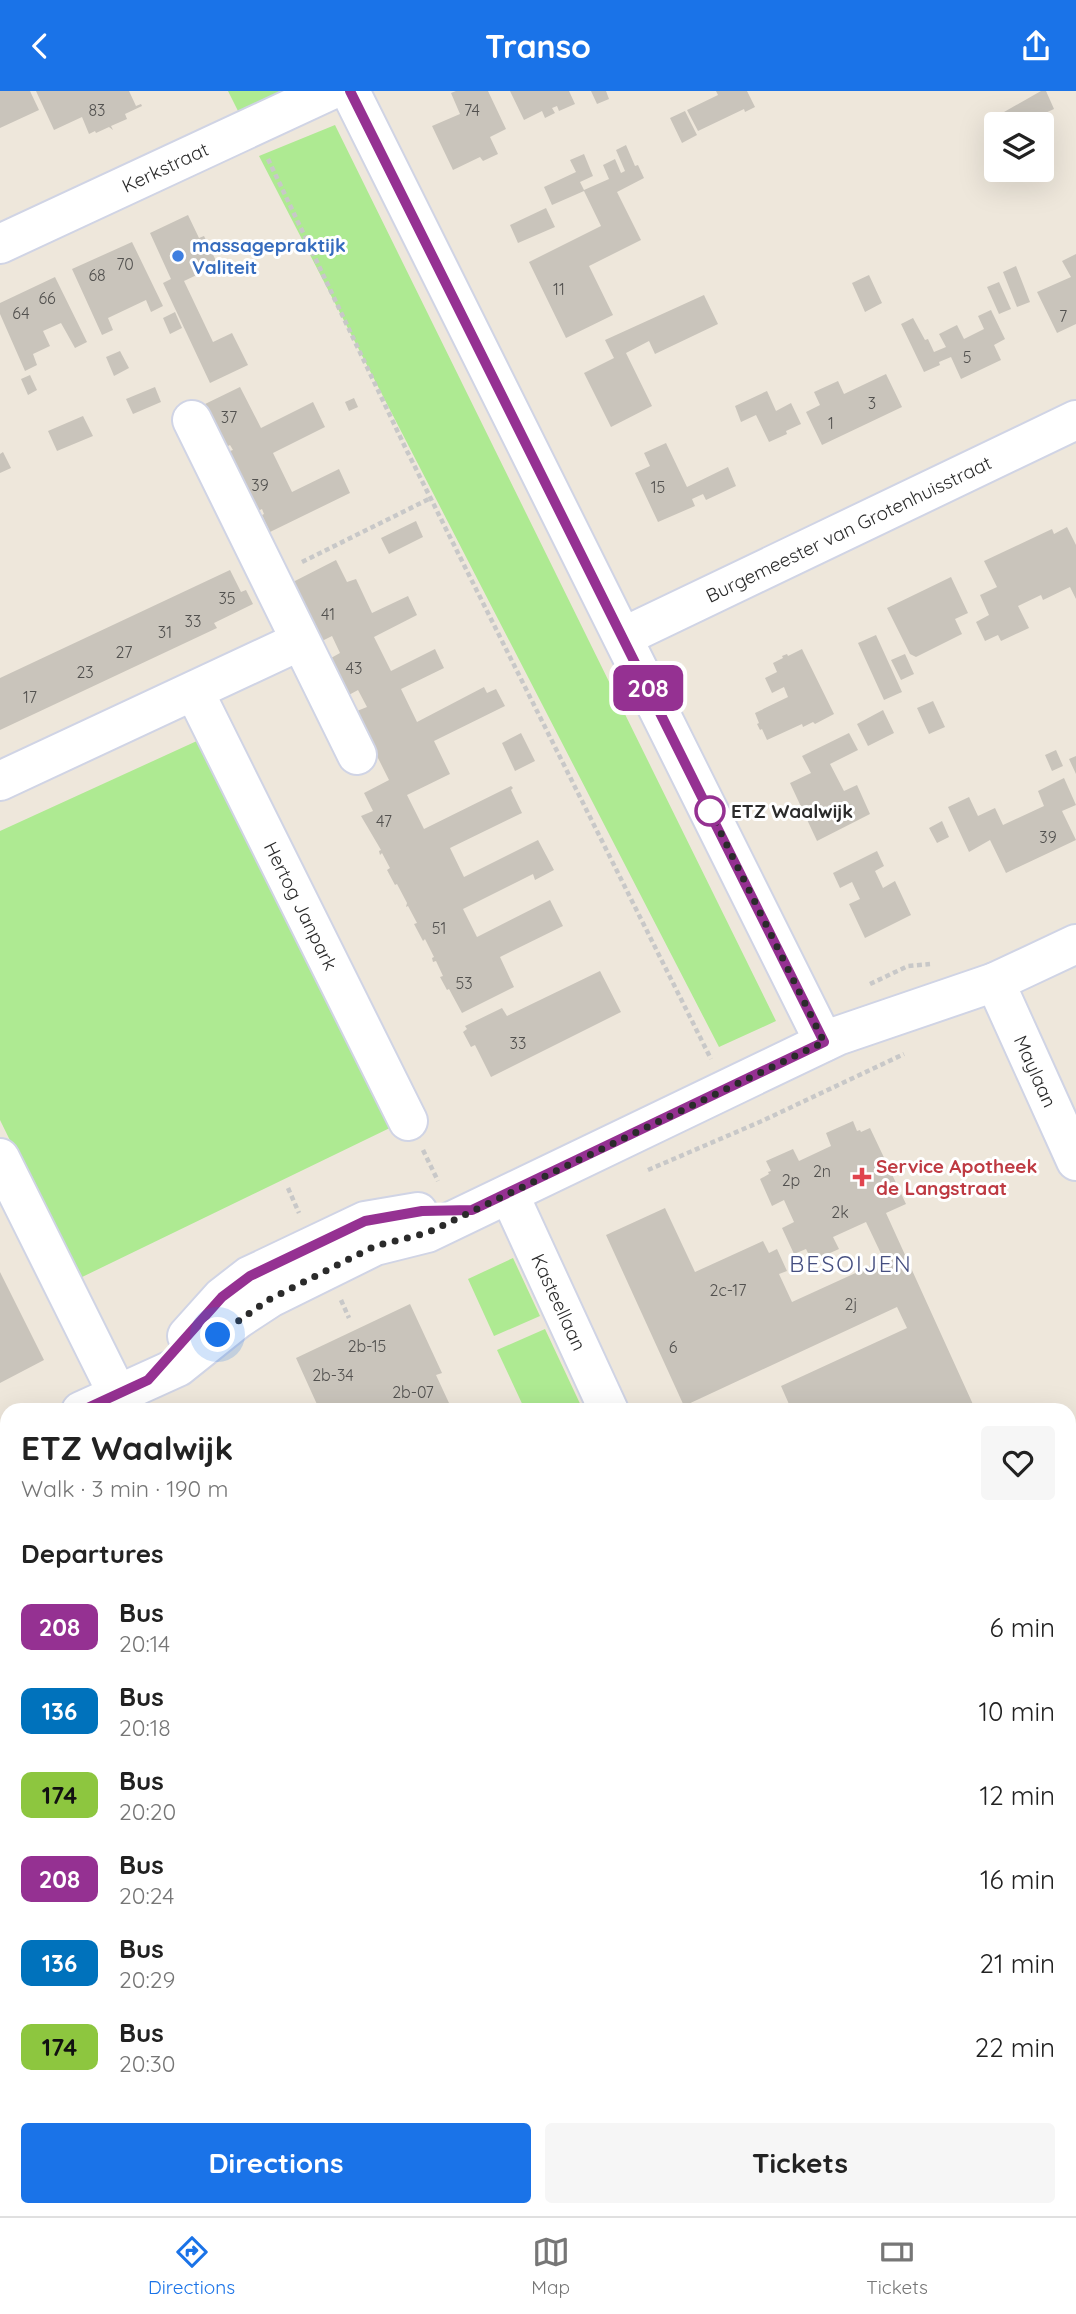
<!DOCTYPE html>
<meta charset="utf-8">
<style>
:root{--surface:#fff;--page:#f6f6f6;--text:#222;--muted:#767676;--line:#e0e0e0;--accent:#1a73e8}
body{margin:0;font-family:Quicksand,sans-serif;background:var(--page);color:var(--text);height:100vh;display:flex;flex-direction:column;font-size:26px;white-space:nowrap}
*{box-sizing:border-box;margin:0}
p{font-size:23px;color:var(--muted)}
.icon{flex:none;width:38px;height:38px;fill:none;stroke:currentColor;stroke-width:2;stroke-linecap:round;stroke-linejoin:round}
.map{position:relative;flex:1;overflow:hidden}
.panel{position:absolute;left:0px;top:1312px;width:1076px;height:814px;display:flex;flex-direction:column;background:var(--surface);border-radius:21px 21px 0 0;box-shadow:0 7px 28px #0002}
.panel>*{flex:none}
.badge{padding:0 14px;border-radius:10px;font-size:24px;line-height:46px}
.controls{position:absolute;left:984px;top:21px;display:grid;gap:14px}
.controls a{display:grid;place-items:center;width:70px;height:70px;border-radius:7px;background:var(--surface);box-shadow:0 7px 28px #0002;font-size:35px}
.you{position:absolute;width:35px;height:35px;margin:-18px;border:5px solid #fff;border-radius:50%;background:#1a73e8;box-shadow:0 0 0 10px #1a73e833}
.map>.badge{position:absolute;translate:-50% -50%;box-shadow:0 0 0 4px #fff}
h2{padding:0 21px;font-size:26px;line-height:63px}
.round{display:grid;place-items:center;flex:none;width:74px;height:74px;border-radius:7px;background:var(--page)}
.summary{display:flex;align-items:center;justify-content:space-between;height:119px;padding:0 21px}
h1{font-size:33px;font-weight:800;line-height:52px}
.action{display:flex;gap:14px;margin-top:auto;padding:14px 21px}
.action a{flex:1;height:80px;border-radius:7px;background:var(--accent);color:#fff;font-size:28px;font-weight:800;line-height:80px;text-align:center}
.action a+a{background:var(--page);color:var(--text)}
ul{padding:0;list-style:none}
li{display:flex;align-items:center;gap:21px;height:84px;padding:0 21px}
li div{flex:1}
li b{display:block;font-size:26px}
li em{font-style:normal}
li .badge{min-width:77px;font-weight:700;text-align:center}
header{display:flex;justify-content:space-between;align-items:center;height:91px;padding:0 21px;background:var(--accent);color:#fff;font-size:32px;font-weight:800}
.dock{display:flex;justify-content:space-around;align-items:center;height:98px;border-top:2px solid var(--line);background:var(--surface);font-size:19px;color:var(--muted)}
.dock a{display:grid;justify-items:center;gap:4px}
.dock .current{color:var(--accent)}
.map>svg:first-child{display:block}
.education{fill:#f1e5c9}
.green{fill:#aeea92}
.cemetery{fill:#c3dab1}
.building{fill:#c9c4bb}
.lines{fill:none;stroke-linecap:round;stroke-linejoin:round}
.service-casing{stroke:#d0d4e5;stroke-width:23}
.minor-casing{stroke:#d0d4e5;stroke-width:42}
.path{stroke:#c8c8c8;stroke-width:4.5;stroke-dasharray:5 3.5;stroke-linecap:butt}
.service{stroke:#fff;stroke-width:19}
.minor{stroke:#fff;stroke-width:38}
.line-casing{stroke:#fff;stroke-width:16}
.line{stroke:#953192;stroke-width:10}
.walk{stroke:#2b2b2b;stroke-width:7;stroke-dasharray:0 12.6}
.shop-dot{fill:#3f7fe0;stroke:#fff;stroke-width:2.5}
.stop-dot{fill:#fff;stroke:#953192;stroke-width:3.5}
.health-dot{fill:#e0444e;stroke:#fff;stroke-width:2.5}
.labels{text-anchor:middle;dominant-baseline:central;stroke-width:6;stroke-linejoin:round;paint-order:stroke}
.number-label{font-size:16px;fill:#52514f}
.street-label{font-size:19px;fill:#2b2b2b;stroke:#fff}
.shop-label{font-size:19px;font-weight:bold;fill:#366cbe;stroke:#fff;text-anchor:start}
.stop-label{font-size:19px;font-weight:bold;fill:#2b2b2b;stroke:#fff;text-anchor:start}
.health-label{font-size:19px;font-weight:bold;fill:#be3a42;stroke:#fff;text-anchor:start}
.quarter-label{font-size:23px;letter-spacing:2px;fill:#464f80;stroke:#fff}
</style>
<header><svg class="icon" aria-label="back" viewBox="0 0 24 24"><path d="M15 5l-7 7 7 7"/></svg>Transo<svg class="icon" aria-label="share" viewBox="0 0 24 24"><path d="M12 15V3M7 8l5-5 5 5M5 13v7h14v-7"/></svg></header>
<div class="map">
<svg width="1076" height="2125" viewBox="0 0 1076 2125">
<rect width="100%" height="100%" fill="#eee7db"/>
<!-- education -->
<path class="education" d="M 88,2119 L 330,2119 L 333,2125 L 91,2125 Z"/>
<!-- green -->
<path class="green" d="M 228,0 L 287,0 L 239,22 Z
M 335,34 L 776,930 L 719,956 L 259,65 Z
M 199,649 L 396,1034 L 78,1188 L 0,1029 L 0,740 Z
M 513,1167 L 540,1225 L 494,1245 L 468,1188 Z
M 545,1238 L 583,1319 L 525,1319 L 497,1259 Z"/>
<!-- cemetery -->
<path class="cemetery" d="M 7,1460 L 7,1654 L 0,1641 L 0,1463 Z"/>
<!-- building -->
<path class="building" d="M 0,0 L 30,0 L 39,19 L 0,37 Z
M 36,0 L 129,0 L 136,15 L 141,13 L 142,15 L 125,23 L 127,28 L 111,35 L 113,39 L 109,36 L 96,42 L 95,40 L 89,43 L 82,26 L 54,39 Z
M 456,0 L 488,0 L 506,38 L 490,46 L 498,63 L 483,70 L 480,66 L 453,79 L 432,35 L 460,23 L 451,2 Z
M 510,0 L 569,0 L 575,13 L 559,20 L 557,15 L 552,17 L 555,22 L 545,27 L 542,20 L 524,29 Z
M 591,0 L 606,0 L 609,8 L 597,13 Z
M 716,0 L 747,0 L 755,16 L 745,21 L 744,18 L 698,40 L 687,19 L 718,4 Z
M 1041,0 L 1046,0 L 1054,18 L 1021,33 L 1001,33 L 997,25 Z
M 685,20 L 697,44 L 682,52 L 670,27 Z
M 626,54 L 635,75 L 638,74 L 644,87 L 617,101 L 641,149 L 589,175 L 613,224 L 566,247 L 529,171 L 601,135 L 584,100 L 552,114 L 544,96 L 576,81 L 570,69 L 584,63 L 593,85 L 580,91 L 584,99 L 609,88 L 603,74 L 615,68 L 621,82 L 625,80 L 616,59 Z
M 546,117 L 555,136 L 518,152 L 510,134 Z
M 188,124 L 199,147 L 204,145 L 218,174 L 184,190 L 213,251 L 232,242 L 248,274 L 210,292 L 163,192 L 171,188 L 150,142 Z
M 132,151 L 163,215 L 151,221 L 146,209 L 108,227 L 113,239 L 102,244 L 72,178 Z
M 1076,163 L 1076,233 L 1057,242 L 1037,201 L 1071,186 L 1062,170 Z
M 1016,175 L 1030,211 L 1017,216 L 1003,181 Z
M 869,184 L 882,212 L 865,221 L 852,192 Z
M 55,186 L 87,251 L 75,257 L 61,232 L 43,240 L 50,255 L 33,263 L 37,274 L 25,280 L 0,223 L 0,212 Z
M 999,191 L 1011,218 L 999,223 L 987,196 Z
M 704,204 L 718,233 L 655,263 L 649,250 L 626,262 L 652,315 L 611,336 L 584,282 L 614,267 L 605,249 Z
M 991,219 L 1005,248 L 994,254 L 1001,269 L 961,288 L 951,266 L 939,271 L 940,274 L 924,281 L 901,233 L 913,227 L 925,249 L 928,248 L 934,261 L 946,256 L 939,243 L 957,234 L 964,248 L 984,238 L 978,225 Z
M 175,221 L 182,237 L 170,243 L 163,227 Z
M 120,260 L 129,277 L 114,285 L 106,266 Z
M 886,283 L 902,316 L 822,354 L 806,321 L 820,314 L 814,301 L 838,290 L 844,303 Z
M 30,284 L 37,299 L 28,304 L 21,288 Z
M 155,296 L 161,311 L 133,323 L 126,308 Z
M 240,296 L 261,337 L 313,311 L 325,336 L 273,362 L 292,401 L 339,378 L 350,402 L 270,441 L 262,424 L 264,423 L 262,418 L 256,421 L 234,378 L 237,376 L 230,360 L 233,359 L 230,354 L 224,357 L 203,314 Z
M 767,300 L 776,320 L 791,312 L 801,333 L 786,340 L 787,343 L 769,351 L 756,324 L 741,331 L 735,315 Z
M 354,307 L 358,316 L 349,320 L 345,311 Z
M 83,325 L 93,345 L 57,360 L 48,340 Z
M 666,352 L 687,396 L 728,376 L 736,395 L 706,409 L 703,403 L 692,408 L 695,415 L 658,431 L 635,382 L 650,375 L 644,362 Z
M 3,361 L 11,377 L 0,382 L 0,363 Z
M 416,430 L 423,446 L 389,463 L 381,447 Z
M 1067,436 L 1076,454 L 1076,508 L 1070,496 L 1043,509 L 1041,504 L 1018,515 L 1029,537 L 1001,550 L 998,544 L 985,550 L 976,531 L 989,524 L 980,504 L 997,496 L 984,470 L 1052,438 L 1054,443 Z
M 336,469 L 347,491 L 356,488 L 372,522 L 408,505 L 417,524 L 374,546 L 391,580 L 435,558 L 444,577 L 401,598 L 417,631 L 484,596 L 487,602 L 496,598 L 505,615 L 434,650 L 450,683 L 407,704 L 424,738 L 511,695 L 513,697 L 511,699 L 522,722 L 450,757 L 464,786 L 538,749 L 554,779 L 535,789 L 533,783 L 463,818 L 477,846 L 550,809 L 563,835 L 500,866 L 514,896 L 462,922 L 449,898 L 447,899 L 440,886 L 443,885 L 436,870 L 433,871 L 432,867 L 434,866 L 425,848 L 423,850 L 414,833 L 417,832 L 408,815 L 406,816 L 407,812 L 397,793 L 395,794 L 387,779 L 390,777 L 382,762 L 380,764 L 379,760 L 381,759 L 361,725 L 373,720 L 364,702 L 389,689 L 365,641 L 367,640 L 357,620 L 367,616 L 358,599 L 347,605 L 331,567 L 340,562 L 332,545 L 320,551 L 312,534 L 314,533 L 291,492 Z
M 230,479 L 241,501 L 246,499 L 253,513 L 214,532 L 217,537 L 0,639 L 0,587 Z
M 951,486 L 968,522 L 955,528 L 962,543 L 916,566 L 910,563 L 887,517 Z
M 876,544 L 902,601 L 884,609 L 858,552 Z
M 802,558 L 834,623 L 815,633 L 813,631 L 803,636 L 802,633 L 767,649 L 762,638 L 760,639 L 757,633 L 759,632 L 755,622 L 788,606 L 784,596 L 772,602 L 765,587 L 777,581 L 773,572 L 783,567 L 782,565 L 787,563 L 788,565 Z
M 905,563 L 914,583 L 901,589 L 891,569 Z
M 933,610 L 945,636 L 929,643 L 917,617 Z
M 883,619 L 894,642 L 868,655 L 857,633 Z
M 521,642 L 535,670 L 515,680 L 502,652 Z
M 849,642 L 858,659 L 830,673 L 844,700 L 857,694 L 870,723 L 817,750 L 790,692 L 811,682 L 802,665 Z
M 1056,659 L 1063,675 L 1052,680 L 1045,664 Z
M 1076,665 L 1076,683 L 1069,668 Z
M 1064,687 L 1076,714 L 1062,720 L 1076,749 L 1006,782 L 990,749 L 969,761 L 948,716 L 969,706 L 978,725 L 995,717 L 1003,734 L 1044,715 L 1038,700 Z
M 942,730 L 949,746 L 937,752 L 929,737 Z
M 877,760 L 884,775 L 875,780 L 883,797 L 895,790 L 911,824 L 865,847 L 849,813 L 860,808 L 852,791 L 840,797 L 833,782 Z
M 600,880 L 621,921 L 491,986 L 475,954 L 471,956 L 463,941 L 467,938 L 465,935 L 502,917 L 507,925 Z
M 853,1030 L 857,1040 L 860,1039 L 861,1041 L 870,1037 L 906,1113 L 886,1122 L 976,1320 L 792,1320 L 781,1295 L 907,1237 L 897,1216 L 684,1315 L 606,1144 L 665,1117 L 695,1181 L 763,1150 L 769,1162 L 777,1158 L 787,1180 L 779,1183 L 792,1211 L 884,1169 L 866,1131 L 833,1146 L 839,1158 L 812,1170 L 806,1158 L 794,1163 L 782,1137 L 794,1131 L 784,1109 L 772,1115 L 760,1088 L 769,1083 L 768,1081 L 771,1080 L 766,1070 L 793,1058 L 799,1070 L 831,1055 L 826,1042 Z
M 0,1181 L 44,1269 L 0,1292 Z
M 410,1213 L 442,1282 L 436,1284 L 449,1312 L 433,1320 L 320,1320 L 296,1267 Z
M 1069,1387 L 1076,1402 L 1076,1506 L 1069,1491 Z
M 1076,1583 L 1076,1867 L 1071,1855 L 1075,1853 L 1069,1841 L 1069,1586 Z
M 0,1643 L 7,1656 L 7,1678 L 0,1682 Z
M 7,1791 L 7,1928 L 0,1916 L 7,1913 L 0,1901 L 0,1795 Z
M 1076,1870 L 1076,1939 L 1069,1942 L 1069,1874 Z
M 1076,1969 L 1076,1987 L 1069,1972 Z
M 113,2119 L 183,2119 L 186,2125 L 116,2125 Z
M 492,2119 L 510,2119 L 512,2125 L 480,2125 Z
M 513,2119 L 535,2119 L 537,2125 L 516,2125 Z
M 637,2119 L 717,2119 L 704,2125 L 640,2125 Z"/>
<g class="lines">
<defs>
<path id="service" d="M 389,2125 L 401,2119"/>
<g id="minor">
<path d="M 350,0 L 824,951"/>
<path id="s1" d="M 0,153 L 329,0"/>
<path d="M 192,329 L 357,664"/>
<path id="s2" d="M 623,546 L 1076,329"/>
<path id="s3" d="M 194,600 L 408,1030"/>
<path d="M 0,690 L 300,550"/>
<path id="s4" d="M 995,891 L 1076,1070"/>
<path d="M 0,1067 L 117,1302"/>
<path id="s5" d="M 509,1103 L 609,1320"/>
<path d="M 187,1245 L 222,1206 L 249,1185 L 365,1130 L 418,1121"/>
<path d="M 81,1320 L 178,1276 L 238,1228 L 270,1207 L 375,1155 L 427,1142 L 837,945 L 995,891 L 1076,853"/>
<path d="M 0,1358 L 7,1355"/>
<path d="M 0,2096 L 7,2111"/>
<path d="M 908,2119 L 910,2125"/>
<path d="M 977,2119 L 979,2125"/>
<path d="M 808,2125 L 820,2119"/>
</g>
</defs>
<!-- service casing -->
<use href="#service" class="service-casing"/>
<!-- minor casing -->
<use href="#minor" class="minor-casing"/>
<!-- path -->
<path class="path" d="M 268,68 L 405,356 L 711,968
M 302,471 L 431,407
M 870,893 L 908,875 L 930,873
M 423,1059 L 438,1090
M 648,1079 L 762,1030 L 904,963
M 288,1097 L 299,1122
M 341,1209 L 349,1227
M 348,2119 L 351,2125"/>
<!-- service -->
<use href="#service" class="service"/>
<!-- minor -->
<use href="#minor" class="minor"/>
</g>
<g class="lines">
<defs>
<path id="line" d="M 81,1320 L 148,1289 L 222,1206 L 250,1185 L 365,1130 L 422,1120 L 472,1119 L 824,951 L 350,0"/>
</defs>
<!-- line casing -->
<use href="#line" class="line-casing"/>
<!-- line -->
<use href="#line" class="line"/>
<!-- walk -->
<path class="walk" d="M 218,1244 L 270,1208 L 375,1155 L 427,1142 L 824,951 L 710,720"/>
</g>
<!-- markers -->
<circle class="shop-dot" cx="178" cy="165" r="7"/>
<circle class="stop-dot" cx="710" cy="720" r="14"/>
<path class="health-dot" d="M858.5 1075.5h7v7h7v7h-7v7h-7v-7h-7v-7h7z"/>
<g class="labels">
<!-- number labels -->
<g class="number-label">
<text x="97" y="19">83</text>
<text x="472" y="19">74</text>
<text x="125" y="173">70</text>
<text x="97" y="184">68</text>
<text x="559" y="198">11</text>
<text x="47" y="207">66</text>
<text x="21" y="222">64</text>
<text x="1063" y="225">7</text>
<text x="967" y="266">5</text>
<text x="872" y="312">3</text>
<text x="229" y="326">37</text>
<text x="831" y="332">1</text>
<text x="260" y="394">39</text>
<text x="658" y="396">15</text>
<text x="227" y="507">35</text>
<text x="328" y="523">41</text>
<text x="193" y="530">33</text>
<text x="165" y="541">31</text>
<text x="124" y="561">27</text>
<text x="354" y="577">43</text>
<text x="85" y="581">23</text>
<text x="30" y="606">17</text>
<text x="384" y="730">47</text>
<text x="1048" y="746">39</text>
<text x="439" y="837">51</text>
<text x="464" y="892">53</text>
<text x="518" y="952">33</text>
<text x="822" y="1080">2n</text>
<text x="791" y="1089">2p</text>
<text x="840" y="1121">2k</text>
<text x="728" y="1199">2c-17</text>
<text x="851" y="1213">2j</text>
<text x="367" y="1255">2b-15</text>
<text x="673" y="1256">6</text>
<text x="333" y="1284">2b-34</text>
<text x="413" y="1301">2b-07</text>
</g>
<!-- street labels -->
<g class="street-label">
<text stroke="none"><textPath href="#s1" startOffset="182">Kerkstraat</textPath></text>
<text stroke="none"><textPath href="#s2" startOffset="250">Burgemeester van Grotenhuisstraat</textPath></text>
<text stroke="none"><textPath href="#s3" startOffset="240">Hertog Janpark</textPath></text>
<text stroke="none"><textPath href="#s4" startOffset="98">Maylaan</textPath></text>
<text stroke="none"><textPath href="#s5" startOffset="119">Kasteellaan</textPath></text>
</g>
<!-- shop labels -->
<g class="shop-label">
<text x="192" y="154">massagepraktijk<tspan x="192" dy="22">Valiteit</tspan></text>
</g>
<!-- stop labels -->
<g class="stop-label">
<text x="731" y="720">ETZ Waalwijk</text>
</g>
<!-- health labels -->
<g class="health-label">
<text x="876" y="1075">Service Apotheek<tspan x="876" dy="22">de Langstraat</tspan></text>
</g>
<!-- quarter labels -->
<g class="quarter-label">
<text x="851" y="1172">BESOIJEN</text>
</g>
</g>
</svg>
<div class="controls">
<a><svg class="icon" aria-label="layers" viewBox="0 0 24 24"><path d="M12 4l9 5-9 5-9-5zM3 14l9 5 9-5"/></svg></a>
</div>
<div class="you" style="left:218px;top:1244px"></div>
<b class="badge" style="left:648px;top:597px;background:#953192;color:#fff">208</b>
<section class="panel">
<div class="summary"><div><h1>ETZ Waalwijk</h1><p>Walk · 3 min · 190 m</p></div><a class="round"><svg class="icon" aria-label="heart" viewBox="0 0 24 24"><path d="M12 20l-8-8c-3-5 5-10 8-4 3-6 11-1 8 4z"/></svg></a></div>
<h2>Departures</h2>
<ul>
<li><span class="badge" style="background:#953192;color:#fff">208</span><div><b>Bus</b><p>20:14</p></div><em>6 min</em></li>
<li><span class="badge" style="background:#0072bc;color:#fff">136</span><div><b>Bus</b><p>20:18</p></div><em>10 min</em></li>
<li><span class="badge" style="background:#8dc63f;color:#111">174</span><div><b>Bus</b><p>20:20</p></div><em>12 min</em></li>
<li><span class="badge" style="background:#953192;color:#fff">208</span><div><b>Bus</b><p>20:24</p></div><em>16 min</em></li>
<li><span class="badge" style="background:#0072bc;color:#fff">136</span><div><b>Bus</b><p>20:29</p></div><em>21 min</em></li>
<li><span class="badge" style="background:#8dc63f;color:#111">174</span><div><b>Bus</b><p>20:30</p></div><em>22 min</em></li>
</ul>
<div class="action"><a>Directions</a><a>Tickets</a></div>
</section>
</div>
<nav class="dock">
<a class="current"><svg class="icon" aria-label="directions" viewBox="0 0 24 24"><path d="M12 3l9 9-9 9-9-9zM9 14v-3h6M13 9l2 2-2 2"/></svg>Directions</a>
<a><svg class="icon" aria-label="map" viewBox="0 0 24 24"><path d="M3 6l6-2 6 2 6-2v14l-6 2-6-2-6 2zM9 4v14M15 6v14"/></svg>Map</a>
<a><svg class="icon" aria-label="tickets" viewBox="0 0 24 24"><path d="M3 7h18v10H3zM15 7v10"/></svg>Tickets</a>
</nav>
